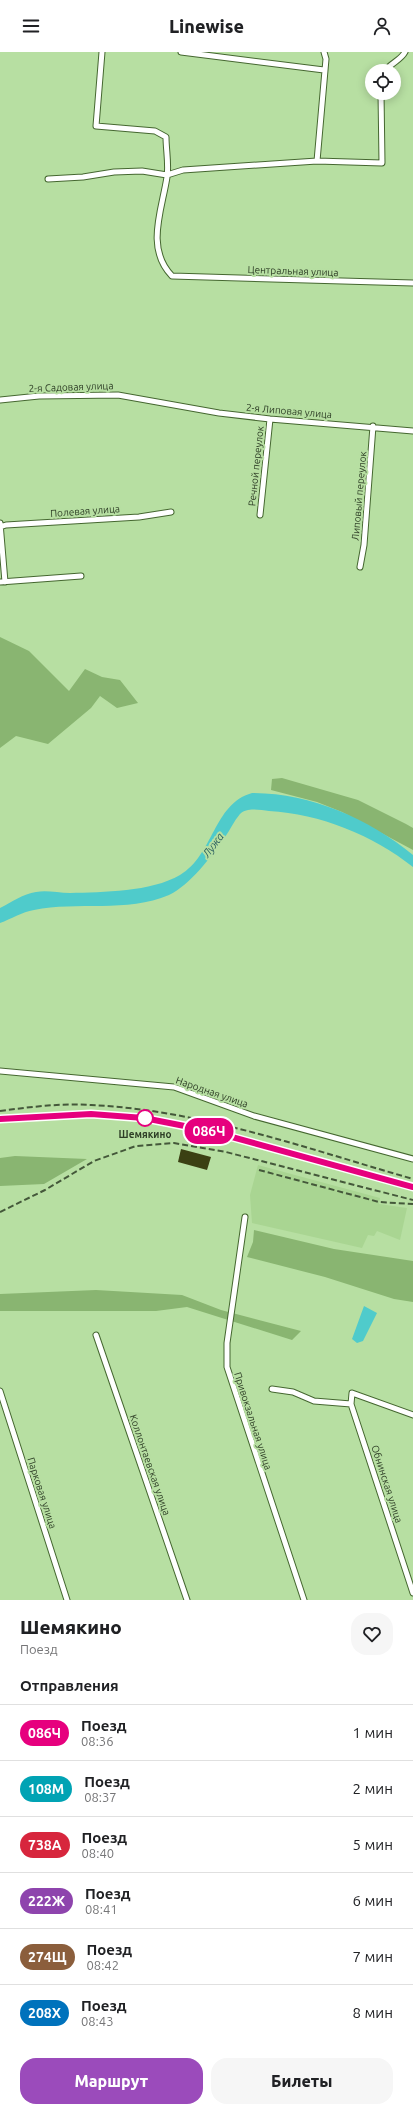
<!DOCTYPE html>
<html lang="ru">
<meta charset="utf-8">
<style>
:root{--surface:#fff;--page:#f6f6f6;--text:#202124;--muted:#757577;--line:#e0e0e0;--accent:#9b4bbb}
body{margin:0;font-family:Ubuntu,sans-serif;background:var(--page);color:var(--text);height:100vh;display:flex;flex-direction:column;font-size:15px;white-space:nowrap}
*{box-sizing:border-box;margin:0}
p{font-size:13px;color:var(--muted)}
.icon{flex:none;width:22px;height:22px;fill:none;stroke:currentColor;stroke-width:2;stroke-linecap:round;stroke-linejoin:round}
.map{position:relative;height:1548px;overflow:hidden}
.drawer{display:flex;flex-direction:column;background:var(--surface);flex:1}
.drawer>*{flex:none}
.badge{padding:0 8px;border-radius:13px;font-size:14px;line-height:26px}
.fabs{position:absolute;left:365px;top:12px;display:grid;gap:8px}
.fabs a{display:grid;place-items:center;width:36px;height:36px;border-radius:50%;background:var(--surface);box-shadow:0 2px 10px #0003;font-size:20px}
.map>.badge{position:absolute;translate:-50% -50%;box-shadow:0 0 0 2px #fff}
h2{padding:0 20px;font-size:15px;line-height:36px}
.round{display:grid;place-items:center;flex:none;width:42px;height:42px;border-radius:16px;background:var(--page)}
.overview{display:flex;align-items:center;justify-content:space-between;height:68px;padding:0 20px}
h1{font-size:19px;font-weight:800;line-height:30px}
.primary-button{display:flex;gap:8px;margin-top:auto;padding:8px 20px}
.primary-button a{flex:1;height:46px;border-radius:16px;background:var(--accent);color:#fff;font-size:16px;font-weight:800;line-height:46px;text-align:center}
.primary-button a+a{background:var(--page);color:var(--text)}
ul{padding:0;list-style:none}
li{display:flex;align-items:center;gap:12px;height:56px;padding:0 20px;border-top:1px solid var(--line)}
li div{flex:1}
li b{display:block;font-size:15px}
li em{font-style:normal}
li .badge{min-width:44px;font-weight:700;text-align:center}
header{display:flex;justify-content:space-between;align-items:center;height:52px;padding:0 20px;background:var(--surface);font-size:18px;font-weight:800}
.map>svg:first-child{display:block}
.built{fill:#a9d592}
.green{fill:#89b571}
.water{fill:#4fcbcb}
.building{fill:#3b4013}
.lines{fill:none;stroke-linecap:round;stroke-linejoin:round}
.minor-casing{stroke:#456730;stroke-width:7}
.minor{stroke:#fff;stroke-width:5}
.rail{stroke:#44583a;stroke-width:2;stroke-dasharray:6 3;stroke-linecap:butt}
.line-casing{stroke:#fff;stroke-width:9}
.line{stroke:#e6007e;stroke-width:6}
.stop-dot{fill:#fff;stroke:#e6007e;stroke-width:2}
.labels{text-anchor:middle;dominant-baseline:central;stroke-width:4;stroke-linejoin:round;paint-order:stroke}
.street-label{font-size:10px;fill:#2e3e26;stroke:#b7dfa2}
.stop-label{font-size:10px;font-weight:bold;fill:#2e3e26;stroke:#b7dfa2}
.water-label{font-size:11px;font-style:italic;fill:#2c6060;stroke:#b7dfa2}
</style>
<header><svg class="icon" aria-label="menu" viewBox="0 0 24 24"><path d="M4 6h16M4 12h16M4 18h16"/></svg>Linewise<svg class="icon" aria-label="person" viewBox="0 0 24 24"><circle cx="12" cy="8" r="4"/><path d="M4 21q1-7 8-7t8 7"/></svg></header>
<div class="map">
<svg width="413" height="1548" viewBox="0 0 413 1548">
<rect width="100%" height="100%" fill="#b7dfa2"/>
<!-- built -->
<path class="built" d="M 258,1113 L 380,1146 L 379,1152 L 407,1156 L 400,1188 L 377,1179 L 374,1184 L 368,1183 L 362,1196 L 252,1171 L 250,1143 Z"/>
<!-- green -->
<path class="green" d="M 0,585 L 29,599 L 69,639 L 85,617 L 102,625 L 120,628 L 138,651 L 117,656 L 100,644 L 91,656 L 48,692 L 16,684 L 0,696 Z
M 282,726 L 358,748 L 406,772 L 413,776 L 413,798 L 342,760 L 317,750 L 271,738 L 272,727 Z
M 15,1104 L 87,1107 L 44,1132 L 0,1134 L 0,1106 Z
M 254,1178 L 334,1197 L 413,1209 L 413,1250 L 394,1247 L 325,1225 L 247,1205 L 253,1190 Z
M 96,1238 L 182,1243 L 221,1258 L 301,1279 L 292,1288 L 187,1255 L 156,1259 L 0,1259 L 0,1242 Z"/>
<!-- water -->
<path class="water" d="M 252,741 C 310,741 368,766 413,803 L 413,815 C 373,783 320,762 269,759 C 260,758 247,755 240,762 C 234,769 230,778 225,785 C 212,804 190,833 169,843 C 127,861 77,849 34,858 C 22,860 11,867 0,871 L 0,856 C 12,850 23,842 36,840 C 47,838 58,841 70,841 C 103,840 151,840 180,823 C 214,803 213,752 252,741 Z
M 364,1254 L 377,1261 L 363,1289 L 357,1291 L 352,1287 Z"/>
<!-- building -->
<path class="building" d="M 181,1097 L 211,1105 L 207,1118 L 178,1110 Z"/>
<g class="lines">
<defs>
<path id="minor" d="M 102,0 L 96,74 L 155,79 L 166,85 C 166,98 169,112 167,125 C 162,158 145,196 172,224 L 413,231
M 181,0 L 324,18
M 385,19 C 391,11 401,8 405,0
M 317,109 L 326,7 L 324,0
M 48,127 L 83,125 L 114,120 L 142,119 L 167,123 L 183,118 L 317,109 L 382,111 L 381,41
M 0,348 L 39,344 L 118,343 L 219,361 L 270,367 L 413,379
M 260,463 L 270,367
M 0,471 L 5,530
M 0,475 L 6,473 L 139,465 L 171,460
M 360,515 L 364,493 L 373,374
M 0,530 L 81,524
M 0,1019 L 174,1035 L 254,1064 L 413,1107
M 245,1165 L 227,1291 L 227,1315 L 304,1548
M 96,1283 L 187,1548
M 272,1337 L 293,1340 L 314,1349 L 351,1352 L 352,1341 L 413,1363
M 0,1339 L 67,1548
M 351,1352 L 413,1541"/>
</defs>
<!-- minor casing -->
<use href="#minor" class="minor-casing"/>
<!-- minor -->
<use href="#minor" class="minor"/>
<!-- rail -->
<path class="rail" d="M 0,1059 C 30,1055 61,1051 91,1053 C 201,1058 308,1097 413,1127
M 0,1067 L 91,1062 L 144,1066 L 210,1079 L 413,1135
M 259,1118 L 379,1150 L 413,1152
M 0,1160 L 45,1138 L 94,1109 L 136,1094 L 174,1091 L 226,1100 L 413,1148"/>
</g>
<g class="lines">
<defs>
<path id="line" d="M 0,1067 L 91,1062 L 144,1066 L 210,1079 L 413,1135"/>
</defs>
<!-- line casing -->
<use href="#line" class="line-casing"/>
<!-- line -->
<use href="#line" class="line"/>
</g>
<!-- markers -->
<circle class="stop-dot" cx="145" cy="1066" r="8"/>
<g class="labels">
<!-- street labels -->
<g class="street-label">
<text transform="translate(293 219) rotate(2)">Центральная улица</text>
<text transform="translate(71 335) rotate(-2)">2-я Садовая улица</text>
<text transform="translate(289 359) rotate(5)">2-я Липовая улица</text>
<text transform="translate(256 414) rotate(-84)">Речной переулок</text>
<text transform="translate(359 444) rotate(-85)">Липовый переулок</text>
<text transform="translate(85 459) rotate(-4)">Полевая улица</text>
<text transform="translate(212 1040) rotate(19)">Народная улица</text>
<text transform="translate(253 1369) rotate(72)">Привокзальная улица</text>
<text transform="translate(150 1413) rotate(71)">Коллонтаевская улица</text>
<text transform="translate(387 1432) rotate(72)">Обнинская улица</text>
<text transform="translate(42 1441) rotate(72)">Парковая улица</text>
</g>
<!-- stop labels -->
<g class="stop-label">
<text x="145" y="1082">Шемякино</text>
</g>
<!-- water labels -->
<g class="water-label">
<text transform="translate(213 793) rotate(-53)">Лужа</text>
</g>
</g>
</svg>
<div class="fabs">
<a><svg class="icon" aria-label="locate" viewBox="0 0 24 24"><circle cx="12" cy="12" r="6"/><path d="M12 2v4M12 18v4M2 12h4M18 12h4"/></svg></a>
</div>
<b class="badge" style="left:209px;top:1079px;background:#e6007e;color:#fff">086Ч</b>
</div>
<section class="drawer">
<div class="overview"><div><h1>Шемякино</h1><p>Поезд</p></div><a class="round"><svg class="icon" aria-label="heart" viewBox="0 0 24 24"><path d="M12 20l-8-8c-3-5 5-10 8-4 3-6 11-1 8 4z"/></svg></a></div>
<h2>Отправления</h2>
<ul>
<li><span class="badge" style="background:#e6007e;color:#fff">086Ч</span><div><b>Поезд</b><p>08:36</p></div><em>1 мин</em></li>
<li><span class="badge" style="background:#00a3b4;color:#fff">108М</span><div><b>Поезд</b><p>08:37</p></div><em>2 мин</em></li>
<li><span class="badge" style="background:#d7263d;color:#fff">738А</span><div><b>Поезд</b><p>08:40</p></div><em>5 мин</em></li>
<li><span class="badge" style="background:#8e44ad;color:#fff">222Ж</span><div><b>Поезд</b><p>08:41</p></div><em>6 мин</em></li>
<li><span class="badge" style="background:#8b5e3c;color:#fff">274Щ</span><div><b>Поезд</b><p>08:42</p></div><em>7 мин</em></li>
<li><span class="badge" style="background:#0072bc;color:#fff">208Х</span><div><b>Поезд</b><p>08:43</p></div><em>8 мин</em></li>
</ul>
<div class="primary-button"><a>Маршрут</a><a>Билеты</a></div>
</section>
